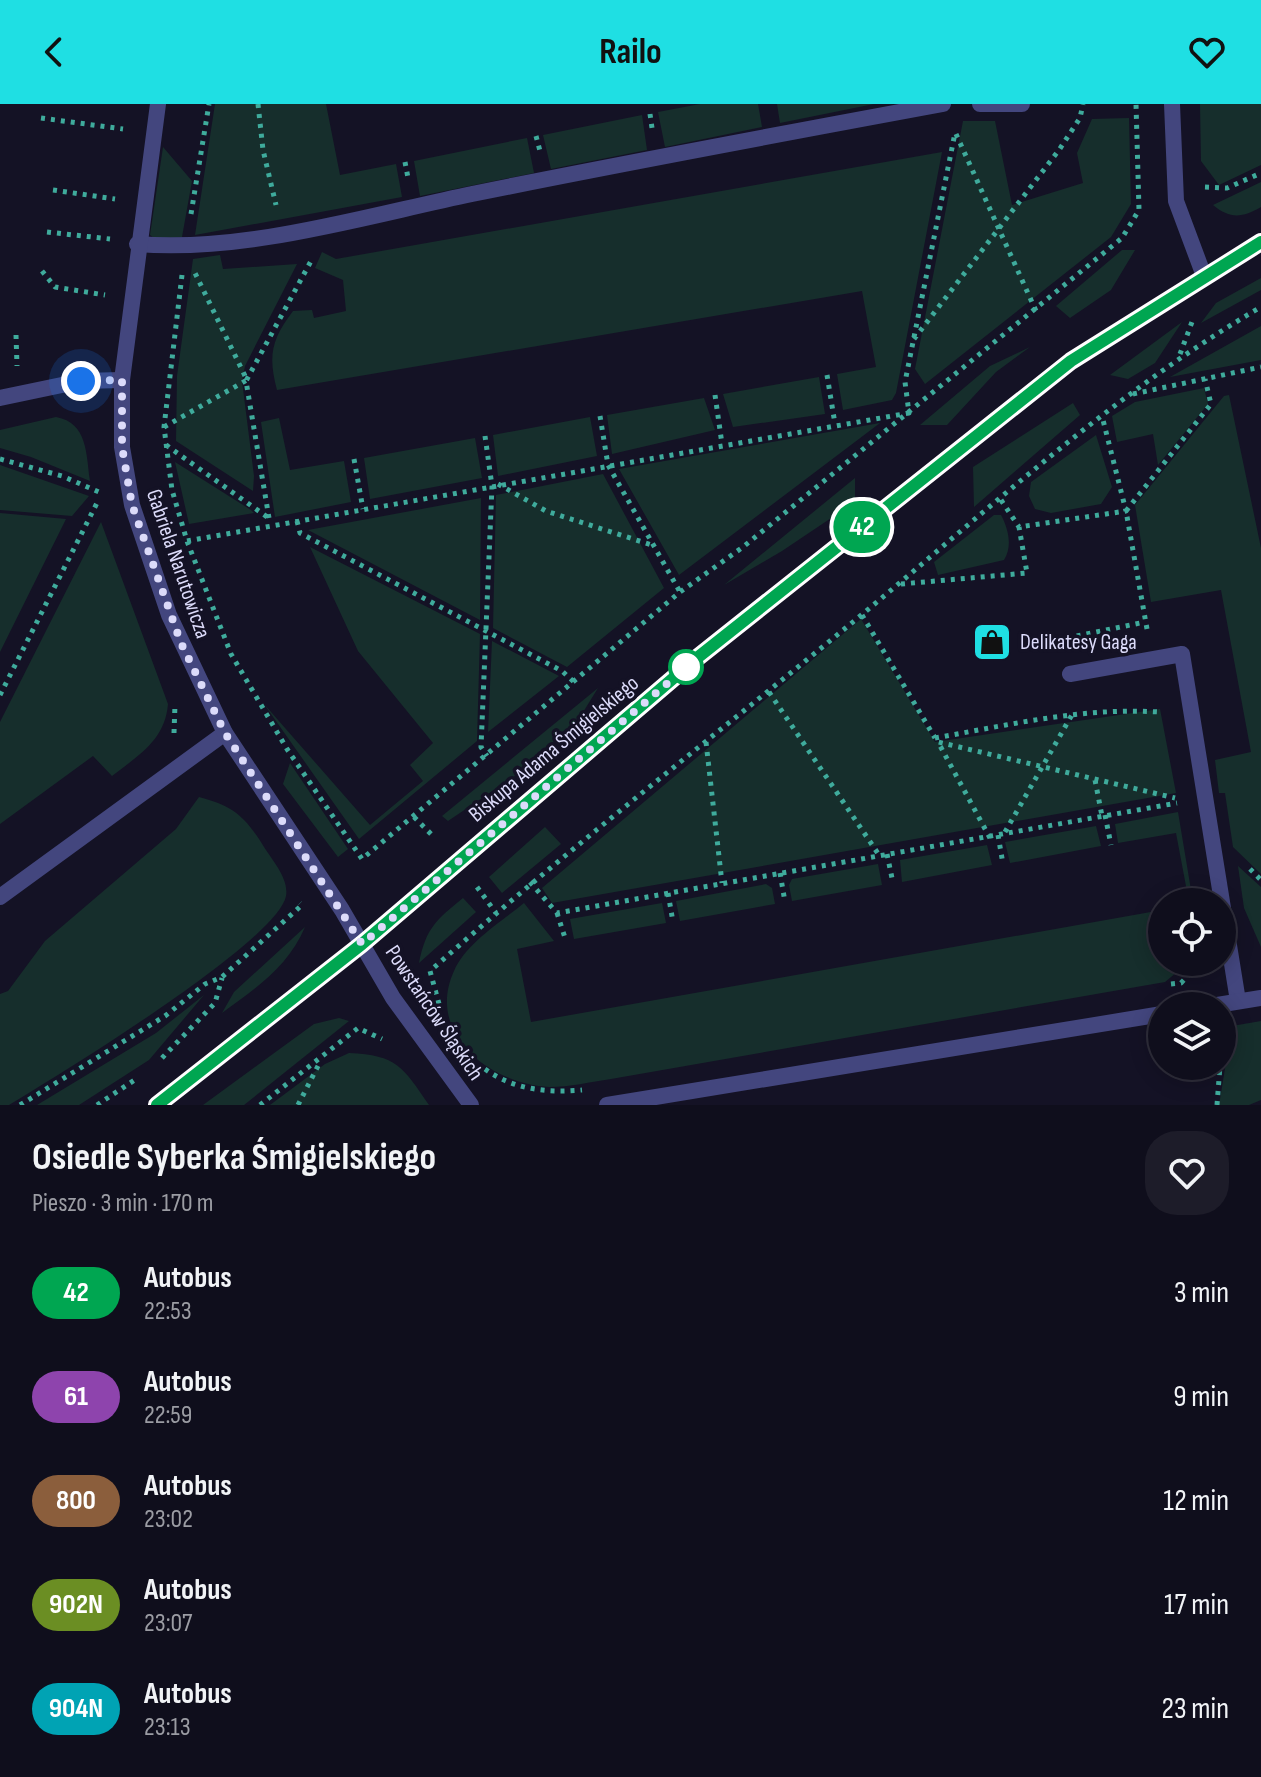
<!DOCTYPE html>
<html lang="pl">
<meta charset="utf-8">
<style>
:root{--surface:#0f0e1c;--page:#1d1c29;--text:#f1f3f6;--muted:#9b9ca3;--line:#2f2e3b;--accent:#1fdfe3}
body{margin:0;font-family:"Sofia Sans Condensed",sans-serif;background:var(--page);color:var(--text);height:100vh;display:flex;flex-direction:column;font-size:30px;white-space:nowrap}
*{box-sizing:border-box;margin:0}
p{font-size:26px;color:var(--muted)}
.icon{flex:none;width:44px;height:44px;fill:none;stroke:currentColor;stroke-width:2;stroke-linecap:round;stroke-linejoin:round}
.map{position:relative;height:1001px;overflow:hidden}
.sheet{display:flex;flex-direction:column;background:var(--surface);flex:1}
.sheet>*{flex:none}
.badge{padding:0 16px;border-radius:26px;font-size:28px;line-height:52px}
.controls{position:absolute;left:1148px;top:784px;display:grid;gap:16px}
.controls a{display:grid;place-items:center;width:88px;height:88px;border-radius:50%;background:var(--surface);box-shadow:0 4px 20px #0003,0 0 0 2px var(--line);font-size:40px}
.you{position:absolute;width:40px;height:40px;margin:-20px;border:6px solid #fff;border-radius:50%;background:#1a73e8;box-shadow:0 0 0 12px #1a73e833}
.map>.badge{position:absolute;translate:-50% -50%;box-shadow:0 0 0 4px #fff}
.round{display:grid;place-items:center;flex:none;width:84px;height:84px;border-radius:32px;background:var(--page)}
.overview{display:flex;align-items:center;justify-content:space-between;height:136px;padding:0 32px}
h1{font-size:38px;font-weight:700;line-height:60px}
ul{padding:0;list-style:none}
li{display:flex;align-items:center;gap:24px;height:104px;padding:0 32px}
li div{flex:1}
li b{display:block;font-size:30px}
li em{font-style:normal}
li .badge{min-width:88px;font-weight:700;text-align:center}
header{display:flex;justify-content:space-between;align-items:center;height:104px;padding:0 32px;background:var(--accent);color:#111;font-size:36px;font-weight:700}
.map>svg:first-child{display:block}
.green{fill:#162e2c}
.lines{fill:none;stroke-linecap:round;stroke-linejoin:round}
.path{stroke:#3fab9c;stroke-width:5;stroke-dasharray:4 6;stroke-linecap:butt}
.service{stroke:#43467e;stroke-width:16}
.minor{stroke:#43467e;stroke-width:16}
.line-casing{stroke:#fff;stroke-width:18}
.line{stroke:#00a651;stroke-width:12}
.walk{stroke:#dcdbfa;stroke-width:8;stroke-dasharray:0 14.4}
.stop-dot{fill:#fff;stroke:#00a651;stroke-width:4}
.labels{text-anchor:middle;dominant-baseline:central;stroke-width:7;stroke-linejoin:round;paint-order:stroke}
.street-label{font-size:22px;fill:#dcdbfa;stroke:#141225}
.poi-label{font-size:22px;fill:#dcdbfa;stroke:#141225;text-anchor:start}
</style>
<header><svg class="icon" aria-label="back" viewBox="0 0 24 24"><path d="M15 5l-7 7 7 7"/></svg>Railo<svg class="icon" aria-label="heart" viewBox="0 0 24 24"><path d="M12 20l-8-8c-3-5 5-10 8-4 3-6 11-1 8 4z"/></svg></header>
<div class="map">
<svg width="1261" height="1001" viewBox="0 0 1261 1001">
<rect width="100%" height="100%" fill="#141225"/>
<!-- green -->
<path class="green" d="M 215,0 L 326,0 L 340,71 L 396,60 L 402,93 L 195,131 Z
M 700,0 L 758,0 L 762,23 L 665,43 L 658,8 Z
M 777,0 L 874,0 L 780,19 Z
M 1200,0 L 1261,0 L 1261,61 L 1219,81 L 1201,57 Z
M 642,11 L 647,46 L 551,65 L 543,31 Z
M 1129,14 L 1131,100 L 1111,133 L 925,280 L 915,265 L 963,17 L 995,17 L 1012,101 L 1083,79 L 1077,49 L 1092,15 Z
M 527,34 L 534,69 L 420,92 L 414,57 Z
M 163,43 L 192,77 L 182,133 L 157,136 L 150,131 Z
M 942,48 L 896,289 L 892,296 L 843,306 L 837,270 L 876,263 L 862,187 L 277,286 C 268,252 271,236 293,207 L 312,206 L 314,214 L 346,207 L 343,176 L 315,164 L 322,148 L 336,155 Z
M 1261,78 L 1261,103 C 1242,114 1230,115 1213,101 Z
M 1122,146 L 1135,146 L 1111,186 L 1070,214 L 1056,202 Z
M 220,151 L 223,165 L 297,160 L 245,262 L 242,277 L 254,372 L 253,387 L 176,337 L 177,272 L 193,155 Z
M 1261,174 L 1261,186 L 1201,219 L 1216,199 Z
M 1182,218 L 1155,259 L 1128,275 L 1110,271 Z
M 1261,222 L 1261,256 L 1170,273 Z
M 1030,243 L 996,268 L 947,321 L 920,321 L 990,262 Z
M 819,273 L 825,310 L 733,323 L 723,290 Z
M 1204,284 L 1208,300 L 1158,361 L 1153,330 L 1117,338 L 1112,312 L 1135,298 Z
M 1229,291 L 1261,444 L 1261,770 L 1233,743 L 1225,689 L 1219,689 L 1215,656 L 1251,648 L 1221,486 L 1151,498 L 1135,401 L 1224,292 Z
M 704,294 L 715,326 L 612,350 L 607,311 Z
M 1073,299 L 1080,311 L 974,403 L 973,363 Z
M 56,313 C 88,319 86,350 90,377 L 31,353 L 0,344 L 0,326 Z
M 590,313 L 597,352 L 498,372 L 493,331 Z
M 279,314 L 290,366 L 344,357 L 351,398 L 275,413 L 261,318 Z
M 880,319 L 679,471 L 619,365 Z
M 1096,331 L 1112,383 L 1101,400 L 1051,409 L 1035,405 L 1029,392 L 1031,378 Z
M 475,334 L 482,374 L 370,395 L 364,354 Z
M 175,358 L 251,406 L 254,409 L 189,420 Z
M 0,361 L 89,392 L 72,412 L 0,406 Z
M 603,370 L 664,484 L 567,563 L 493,524 L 496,391 Z
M 855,374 L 855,398 L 782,447 L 724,481 Z
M 481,394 L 480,516 L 308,426 Z
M 0,409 L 66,415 L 0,548 Z
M 994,411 L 1001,411 C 1008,424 1013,442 1004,456 L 938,471 L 934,458 Z
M 101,418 L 168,600 C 165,636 139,651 112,672 L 93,652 L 0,720 L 0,618 Z
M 310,443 L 480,530 L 477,637 L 359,735 L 264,600 L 370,721 L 423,677 L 410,661 L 433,639 L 358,547 Z
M 861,515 L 935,638 L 1160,605 L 1176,689 L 552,799 L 542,784 Z
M 492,537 L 559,572 L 488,628 Z
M 598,584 L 564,639 L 448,717 L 442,712 Z
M 290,659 L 348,745 L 338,753 L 283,680 Z
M 199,693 C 233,702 245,712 264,743 C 273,757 289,775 286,792 C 277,838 57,972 9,1001 L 0,1001 L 0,890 L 8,887 L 45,837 L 176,725 Z
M 1178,708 L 1193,798 L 1189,798 L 1176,729 L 1118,739 L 1115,720 Z
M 1096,722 L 1101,742 L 1010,759 L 1005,738 Z
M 545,723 L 561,740 L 502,789 L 489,773 Z
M 987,741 L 992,761 L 902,778 L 900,756 Z
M 878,760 L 882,781 L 792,797 L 789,781 L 792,775 Z
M 1238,762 L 1261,783 L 1261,843 L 1244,804 Z
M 766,780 L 772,784 L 775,800 L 680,817 L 676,797 Z
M 463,794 L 476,808 L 419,859 C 426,824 436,816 463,794 Z
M 524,799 L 554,837 L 517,845 L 531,918 L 1162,806 L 1162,858 L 1189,858 L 1165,878 L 611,975 C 590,978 570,983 549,983 C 491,980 425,930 454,867 C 466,839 501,818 524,799 Z
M 662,799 L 666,819 L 574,835 L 570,815 Z
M 305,823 C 288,863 256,884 222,909 L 234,888 Z
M 204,891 L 149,956 L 79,1001 L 37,1001 L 156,929 Z
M 339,914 L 349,917 L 244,1001 L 203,1001 L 314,920 Z
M 1261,917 L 1261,996 L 1249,1001 L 1219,1001 L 1232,922 Z
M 349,949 C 397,951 403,963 429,1001 L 270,1001 L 325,960 Z"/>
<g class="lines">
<!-- path -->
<path class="path" d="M 258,0 L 263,46 L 276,101
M 650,10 L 652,24
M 41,14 L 123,25
M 956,30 L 1036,207
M 536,32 L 540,47
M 405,58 L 408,74
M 1205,83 L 1227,84 L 1261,69
M 53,86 L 115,95
M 191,110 L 209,0
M 47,128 L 110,135
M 42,167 L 55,183 L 105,191
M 182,171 L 164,323 L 172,386 L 187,437 L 231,550 L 287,645 L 362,755 L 680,488 L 743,443 L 1122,134 L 1139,106 L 1136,0
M 16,231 L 17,262
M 914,235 L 1059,46 L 1080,14 L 1083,0
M 1180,250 L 1192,218
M 827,271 L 835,320
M 1133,290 L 1261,263
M 715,291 L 722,340
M 600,312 L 608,361 L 680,488
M 164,323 L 247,276 L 195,169
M 485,332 L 492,382 L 481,643 L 487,652
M 166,341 L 270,415
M 0,355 L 62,372 L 99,388
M 354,355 L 363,405
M 498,380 L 546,407 L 655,442
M 1001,396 L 1019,423
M 269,414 L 246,277 L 311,157
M 297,417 L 300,429 L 562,567 L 574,578
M 187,437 L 909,309 L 905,278 L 955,29
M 901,480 L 1027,469 L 1019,423 L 1126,407 L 1102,312
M 862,511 L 935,634
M 1147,525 L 1126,407 L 1211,300 L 1205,275
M 1062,540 L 1062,535 L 1145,518
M 769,588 L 879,751
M 0,591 L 99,395
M 174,629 L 175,600
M 935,634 C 1009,621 1084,603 1159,608
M 706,638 L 722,779
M 1095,676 L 1102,712
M 1105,711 L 1111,741
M 414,713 L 433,732
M 1005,728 L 1073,609
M 998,731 L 1003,760
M 990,734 L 938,638 L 1175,694
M 887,750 L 893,779
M 1250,765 L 1261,776
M 780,769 L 785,798
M 530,778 L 557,809 L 1177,699
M 477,783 L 496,809
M 668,789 L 673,818
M 557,809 L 566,837
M 1171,880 L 1181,879 L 1200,859
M 439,900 L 430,867 C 569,744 716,631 859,513 C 989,405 1115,288 1261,203
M 162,954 L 215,899 L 222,874
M 485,965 C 514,986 548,989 582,986
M 20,1001 L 165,912 L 205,880 L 222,873 L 302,801 L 300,799
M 97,1001 L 136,975
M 260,1001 L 358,924 L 382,935
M 298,1001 L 320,958
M 1217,1001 L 1220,962"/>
<!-- service -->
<path class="service" d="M 980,0 L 1022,0
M 137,140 C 245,149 366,112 472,90 C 629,58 786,29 943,0
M 0,294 L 81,277 L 122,276
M 1070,570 L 1182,550 L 1238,897
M 0,793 L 225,629"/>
<!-- minor -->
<path class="minor" d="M 158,0 L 122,276 L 122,343 L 132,401 L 169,511 L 225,629 L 342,806 L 393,894 L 471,1001
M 1172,0 L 1176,97 L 1204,172
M 1211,902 L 1261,894
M 157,1001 L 362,840 L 697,554 L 1071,257 L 1261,138
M 607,1001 L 1162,910"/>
</g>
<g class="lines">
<defs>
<path id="line" d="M 157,1001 L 362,840 L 697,554 L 1071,257 L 1261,138"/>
</defs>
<!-- line casing -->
<use href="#line" class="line-casing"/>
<!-- line -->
<use href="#line" class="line"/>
<!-- walk -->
<path class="walk" d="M 81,277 L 122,276 L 122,343 L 132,401 L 181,539 L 225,629 L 362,840 L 697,554 L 686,563"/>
</g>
<!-- icons -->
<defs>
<symbol id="shop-square" viewBox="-11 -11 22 22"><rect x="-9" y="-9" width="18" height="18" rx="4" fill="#1fdfe3" stroke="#141225"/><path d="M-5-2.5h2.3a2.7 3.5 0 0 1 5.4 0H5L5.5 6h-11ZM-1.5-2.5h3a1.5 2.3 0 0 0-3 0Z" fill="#111"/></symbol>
</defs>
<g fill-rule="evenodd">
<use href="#shop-square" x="970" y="516" width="44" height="44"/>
</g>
<!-- markers -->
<circle class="stop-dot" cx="686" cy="563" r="16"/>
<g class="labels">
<!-- street labels -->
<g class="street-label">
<text transform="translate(178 460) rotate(71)">Gabriela Narutowicza</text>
<text transform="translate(554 645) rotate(-40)">Biskupa Adama Śmigielskiego</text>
<text transform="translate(434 909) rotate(56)">Powstańców Śląskich</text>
</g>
<!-- poi labels -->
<g class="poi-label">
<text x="1020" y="538">Delikatesy Gaga</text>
</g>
</g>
</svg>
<div class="controls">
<a><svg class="icon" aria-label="locate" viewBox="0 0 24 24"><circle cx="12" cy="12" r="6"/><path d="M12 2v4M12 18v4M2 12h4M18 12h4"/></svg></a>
<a><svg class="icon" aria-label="layers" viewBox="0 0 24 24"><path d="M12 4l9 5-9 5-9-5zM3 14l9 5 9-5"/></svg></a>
</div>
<div class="you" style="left:81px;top:277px"></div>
<b class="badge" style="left:862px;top:423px;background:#00a651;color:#fff">42</b>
</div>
<section class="sheet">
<div class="overview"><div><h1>Osiedle Syberka Śmigielskiego</h1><p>Pieszo · 3 min · 170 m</p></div><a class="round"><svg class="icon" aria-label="heart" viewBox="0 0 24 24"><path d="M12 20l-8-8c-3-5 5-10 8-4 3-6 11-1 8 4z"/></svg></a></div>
<ul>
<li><span class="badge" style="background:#00a651;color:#fff">42</span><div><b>Autobus</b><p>22:53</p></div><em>3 min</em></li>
<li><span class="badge" style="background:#8e44ad;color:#fff">61</span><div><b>Autobus</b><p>22:59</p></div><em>9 min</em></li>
<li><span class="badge" style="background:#8b5e3c;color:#fff">800</span><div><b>Autobus</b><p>23:02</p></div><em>12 min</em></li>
<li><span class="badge" style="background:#6b8e23;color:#fff">902N</span><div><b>Autobus</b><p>23:07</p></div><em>17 min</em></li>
<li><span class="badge" style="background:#00a3b4;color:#fff">904N</span><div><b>Autobus</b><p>23:13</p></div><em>23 min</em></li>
</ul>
</section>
